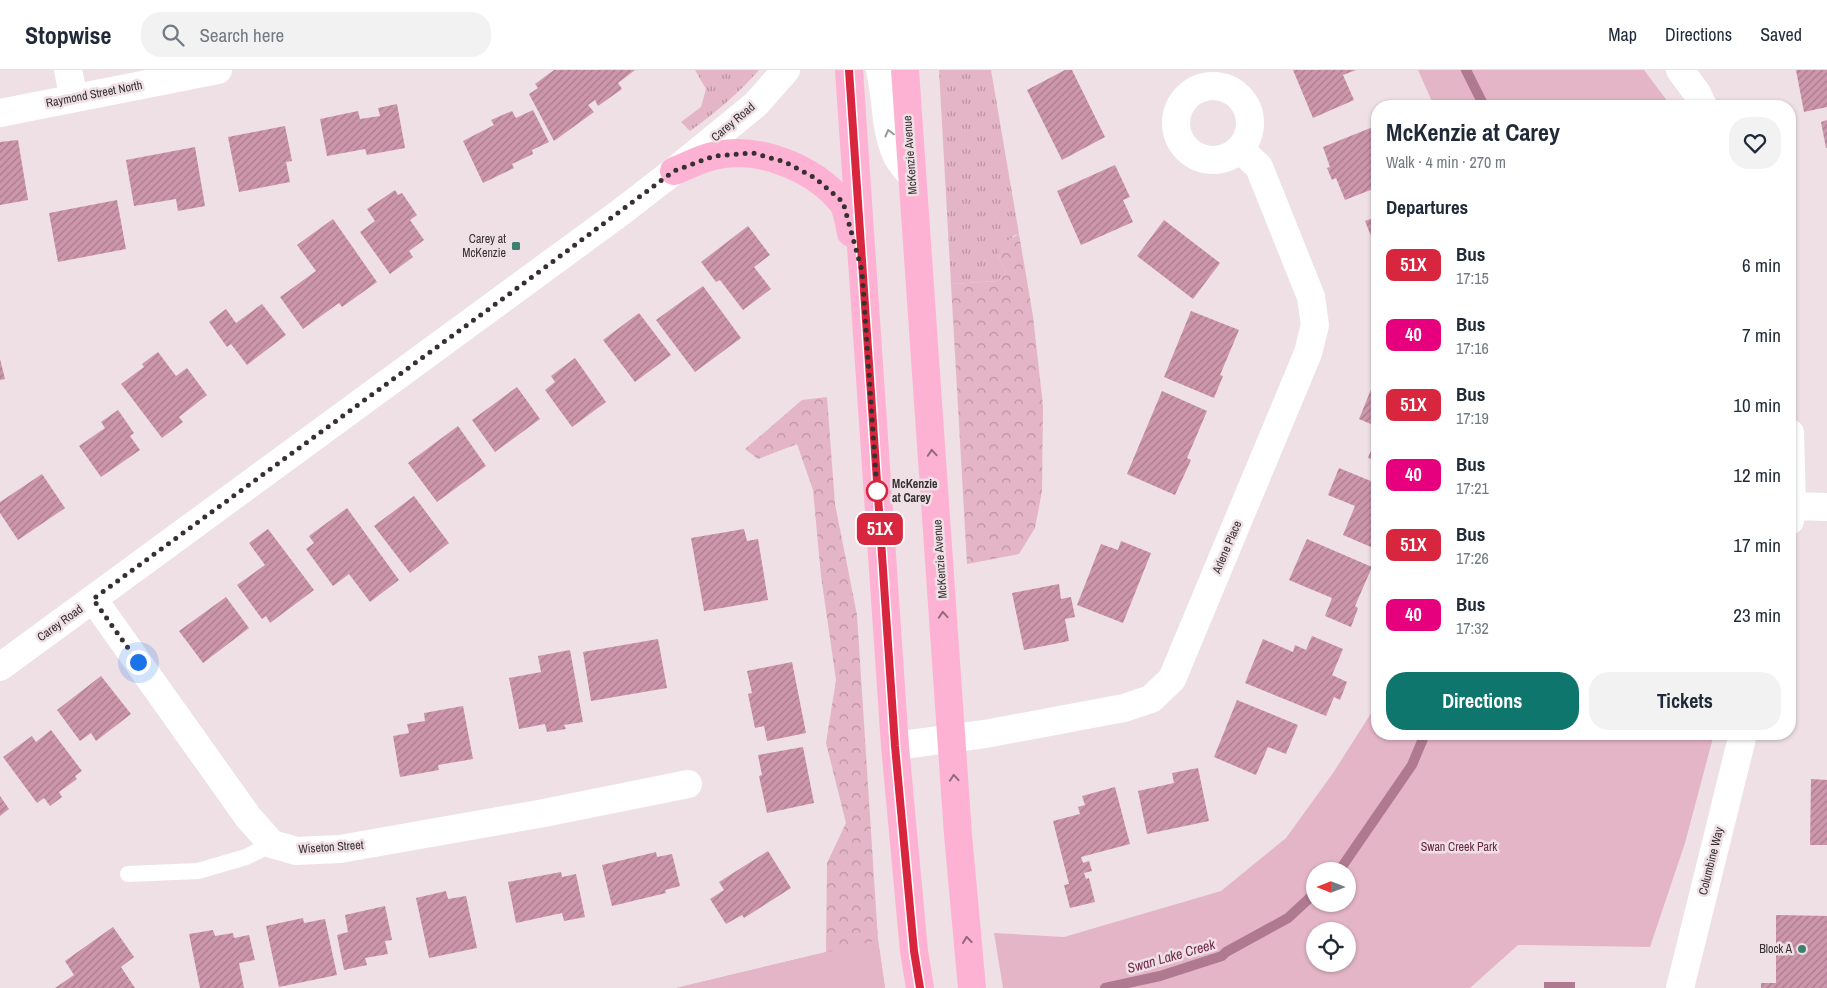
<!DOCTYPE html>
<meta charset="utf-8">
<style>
:root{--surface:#fff;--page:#f2f2f3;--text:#1f2937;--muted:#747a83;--line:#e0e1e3;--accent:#0f766e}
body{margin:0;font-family:"Archivo Narrow",sans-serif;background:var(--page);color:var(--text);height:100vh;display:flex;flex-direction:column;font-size:19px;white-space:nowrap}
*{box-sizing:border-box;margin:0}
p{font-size:16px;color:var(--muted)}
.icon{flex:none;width:28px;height:28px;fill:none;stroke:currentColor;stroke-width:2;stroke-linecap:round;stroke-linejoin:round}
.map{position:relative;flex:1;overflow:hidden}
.panel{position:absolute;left:1371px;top:30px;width:425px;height:640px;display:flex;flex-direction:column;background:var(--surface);border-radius:20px;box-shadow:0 1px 4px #0004}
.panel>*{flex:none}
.badge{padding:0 10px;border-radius:8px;font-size:18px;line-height:32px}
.needle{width:32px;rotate:270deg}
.tools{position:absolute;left:1306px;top:792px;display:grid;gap:10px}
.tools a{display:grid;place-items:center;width:50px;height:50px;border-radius:50%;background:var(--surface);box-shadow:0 1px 4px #0004;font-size:25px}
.you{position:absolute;width:25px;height:25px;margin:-12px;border:4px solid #fff;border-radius:50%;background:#1a73e8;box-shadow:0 0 0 8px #1a73e833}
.map>.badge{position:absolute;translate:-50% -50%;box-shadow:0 0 0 2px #fff}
h2{padding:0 15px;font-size:19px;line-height:45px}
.round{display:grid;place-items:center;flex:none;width:52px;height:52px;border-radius:20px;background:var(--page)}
.summary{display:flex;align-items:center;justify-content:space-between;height:85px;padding:0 15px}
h1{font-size:24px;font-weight:700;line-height:38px}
.cta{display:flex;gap:10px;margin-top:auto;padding:10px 15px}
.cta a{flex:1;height:58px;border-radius:20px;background:var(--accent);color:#fff;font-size:20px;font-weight:700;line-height:58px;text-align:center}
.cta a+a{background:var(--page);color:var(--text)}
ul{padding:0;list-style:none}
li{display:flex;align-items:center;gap:15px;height:70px;padding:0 15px}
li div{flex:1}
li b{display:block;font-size:19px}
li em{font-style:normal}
li .badge{min-width:55px;font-weight:700;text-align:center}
header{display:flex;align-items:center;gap:30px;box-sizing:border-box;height:70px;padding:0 25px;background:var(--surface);border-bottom:1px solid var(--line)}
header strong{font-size:24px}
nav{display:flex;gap:28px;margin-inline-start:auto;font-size:18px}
.search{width:350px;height:45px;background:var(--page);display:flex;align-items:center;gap:12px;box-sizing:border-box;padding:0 18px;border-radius:20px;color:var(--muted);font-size:19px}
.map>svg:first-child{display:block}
.grass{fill:url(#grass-tufts)}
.forest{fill:url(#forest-crowns)}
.park{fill:#e4b5c6;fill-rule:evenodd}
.water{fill:#af7a8f}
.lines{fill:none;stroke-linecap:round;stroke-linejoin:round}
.stream{stroke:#af7a8f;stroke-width:10}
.building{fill:url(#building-hatch)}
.service{stroke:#fff;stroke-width:16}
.minor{stroke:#fff;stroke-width:28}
.tertiary{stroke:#fff;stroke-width:28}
.primary{stroke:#feb2d3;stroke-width:28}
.oneway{stroke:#9a9898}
.oneway2{stroke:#906a7a}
.line-casing{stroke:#fff;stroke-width:11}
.line{stroke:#d7263d;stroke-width:8}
.walk{stroke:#363032;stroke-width:5;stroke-dasharray:0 9}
.poi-dot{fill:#3e7f6e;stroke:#efe0e5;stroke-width:2}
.stop-dot{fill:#fff;stroke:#d7263d;stroke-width:2.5}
.labels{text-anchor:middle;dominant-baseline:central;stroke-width:5;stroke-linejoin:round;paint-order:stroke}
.street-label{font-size:12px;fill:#363032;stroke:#efe0e5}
.poi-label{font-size:12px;fill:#363032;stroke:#efe0e5;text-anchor:end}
.stop-label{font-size:12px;font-weight:bold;fill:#363032;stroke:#efe0e5;text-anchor:start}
.park-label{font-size:12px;fill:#682644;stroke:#efe0e5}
.water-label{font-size:14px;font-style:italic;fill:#722e4d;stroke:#efe0e5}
</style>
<header>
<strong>Stopwise</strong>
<div class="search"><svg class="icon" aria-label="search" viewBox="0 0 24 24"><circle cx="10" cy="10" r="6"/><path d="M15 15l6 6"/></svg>Search here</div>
<nav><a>Map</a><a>Directions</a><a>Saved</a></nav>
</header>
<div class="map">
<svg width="1827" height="918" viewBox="0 0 1827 918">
<defs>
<pattern id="grass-tufts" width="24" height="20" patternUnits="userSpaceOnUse" patternTransform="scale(1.25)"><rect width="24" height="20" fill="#e4b5c6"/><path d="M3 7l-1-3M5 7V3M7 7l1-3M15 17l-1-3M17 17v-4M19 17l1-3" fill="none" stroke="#ba94a1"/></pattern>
<pattern id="forest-crowns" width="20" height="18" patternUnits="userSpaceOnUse" patternTransform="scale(1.25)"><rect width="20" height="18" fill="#e4b5c6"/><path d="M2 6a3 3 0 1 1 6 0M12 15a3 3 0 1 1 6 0" fill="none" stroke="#ba94a1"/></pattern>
<pattern id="building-hatch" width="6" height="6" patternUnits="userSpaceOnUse" patternTransform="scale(1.25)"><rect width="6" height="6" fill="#cd96ab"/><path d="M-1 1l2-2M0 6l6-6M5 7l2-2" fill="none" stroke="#a77b8c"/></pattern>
</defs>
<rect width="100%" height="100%" fill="#efe0e5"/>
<!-- grass -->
<path class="grass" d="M 695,0 L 759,0 C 738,24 715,43 690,61 L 681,52 L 701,37 L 706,19 Z
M 939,0 L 991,0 L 1019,164 L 1013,166 L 998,185 L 1006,203 L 997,211 L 951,214 Z"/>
<!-- forest -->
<path class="forest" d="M 1019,164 L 1033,246 L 1043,336 L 1042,421 L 1035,458 L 1019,484 L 967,494 L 951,214 L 997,211 L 1006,203 L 998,185 L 1001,174 Z
M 827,327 L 835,434 L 857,545 L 878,870 L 885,918 L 676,918 L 826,882 L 827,793 L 846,753 L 826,673 L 836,610 L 821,506 L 813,420 L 797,374 L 758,389 L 745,379 L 802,330 Z"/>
<!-- park -->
<path class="park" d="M 1418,0 L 1644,0 L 1671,36 L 1434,36 Z
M 1377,634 L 1378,664 L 1714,664 L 1685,773 L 1650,877 L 1518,875 L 1470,918 L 1003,918 L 994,863 L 1064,867 L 1221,821 L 1286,768 L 1333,703 ZM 1348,801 L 1348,834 L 1315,834 L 1315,801 ZM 1348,861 L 1348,894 L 1315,894 L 1315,861 Z
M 878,870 L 885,918 L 676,918 Z"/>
<!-- water -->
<path class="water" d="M 1544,912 L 1575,912 L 1575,918 L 1544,918 Z"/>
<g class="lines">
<!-- stream -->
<path class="stream" d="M 1466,0 L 1484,36
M 1339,801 L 1412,695 L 1425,664
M 1105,918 L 1160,906 L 1222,886 L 1226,882 L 1288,848 L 1315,823"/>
</g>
<!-- building -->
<path class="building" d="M 554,0 L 635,0 L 618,13 L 622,19 L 598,36 L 595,30 L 588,35 L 594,42 L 554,71 L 529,24 L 538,18 L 535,14 Z
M 1065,0 L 1072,0 L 1105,67 L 1062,90 L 1027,20 Z
M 1293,0 L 1356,0 L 1343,5 L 1354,30 L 1313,48 Z
M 1796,0 L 1827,0 L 1827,37 L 1804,42 Z
M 397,34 L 405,78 L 367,85 L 365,79 L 327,86 L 320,49 L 358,41 L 360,49 L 380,46 L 378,38 Z
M 533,40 L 549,72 L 532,80 L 533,84 L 512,94 L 514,98 L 483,113 L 463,71 L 494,55 L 491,50 L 512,41 L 516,48 Z
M 1827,50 L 1827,78 L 1826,78 L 1821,52 Z
M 1378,55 L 1378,87 L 1374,88 L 1378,98 L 1378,117 L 1345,130 L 1336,108 L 1332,110 L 1327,98 L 1330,97 L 1323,77 Z
M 285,56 L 292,91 L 286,92 L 290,112 L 239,122 L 228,67 Z
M 18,70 L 28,130 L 0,135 L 0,72 Z
M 195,77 L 205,136 L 178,141 L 176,129 L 134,136 L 126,90 Z
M 1115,95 L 1130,127 L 1123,130 L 1133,152 L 1081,175 L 1057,121 Z
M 395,120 L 398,125 L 402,123 L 417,145 L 410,150 L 424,170 L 409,181 L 413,187 L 390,204 L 360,162 L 375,151 L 367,139 Z
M 117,130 L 126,179 L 58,192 L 49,143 Z
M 1378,146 L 1378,181 L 1377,181 L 1365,151 Z
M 333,149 L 377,212 L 342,237 L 339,233 L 303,259 L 280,227 L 316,201 L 297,175 Z
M 1164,150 L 1220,193 L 1193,229 L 1137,186 Z
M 748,156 L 770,185 L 754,197 L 771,219 L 743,240 L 720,210 L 716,212 L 701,192 Z
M 703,216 L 741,268 L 695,302 L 656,250 Z
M 262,234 L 286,265 L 247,295 L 231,274 L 227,277 L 209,252 L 226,239 L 236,253 Z
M 1191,241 L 1239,260 L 1220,305 L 1223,306 L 1214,328 L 1164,307 Z
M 639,243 L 671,285 L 635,312 L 603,270 Z
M 158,282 L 176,306 L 187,298 L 207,325 L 179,347 L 183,352 L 162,368 L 121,314 L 144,297 L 142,294 Z
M 575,288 L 606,332 L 572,357 L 545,320 L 555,312 L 551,306 Z
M 0,289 L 5,309 L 0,310 Z
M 517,317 L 540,349 L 495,382 L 472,350 Z
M 1372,317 L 1378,319 L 1378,357 L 1359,349 Z
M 1162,321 L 1207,341 L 1187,388 L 1191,390 L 1175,425 L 1127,404 Z
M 118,340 L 134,363 L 130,366 L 140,380 L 101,407 L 79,376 L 105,358 L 101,352 Z
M 458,356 L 486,396 L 437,432 L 408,393 Z
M 1377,365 L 1378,365 L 1378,391 L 1368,388 Z
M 1339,398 L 1378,414 L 1378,480 L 1343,465 L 1355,436 L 1328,425 Z
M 42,404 L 65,438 L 18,470 L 0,443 L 0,432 Z
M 414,426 L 449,473 L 410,503 L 374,456 Z
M 347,438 L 399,510 L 370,532 L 349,504 L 333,516 L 306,479 L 314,473 L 309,466 Z
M 268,459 L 314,520 L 270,553 L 266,546 L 262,549 L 237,515 L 265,495 L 249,473 Z
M 744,459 L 747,471 L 758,469 L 768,530 L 704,541 L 691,468 Z
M 1307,469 L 1372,497 L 1355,536 L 1358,538 L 1351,557 L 1325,546 L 1332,528 L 1289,510 Z
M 1121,471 L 1151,483 L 1123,553 L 1077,535 L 1101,474 L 1118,480 Z
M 1059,514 L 1061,529 L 1071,527 L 1075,547 L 1065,549 L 1069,571 L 1024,580 L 1012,523 Z
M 226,527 L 249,558 L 203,593 L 179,561 Z
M 1312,566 L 1343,579 L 1332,605 L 1347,612 L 1340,630 L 1334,627 L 1326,646 L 1245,613 L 1263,569 L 1293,582 L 1295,575 L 1306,580 Z
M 658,569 L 667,618 L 591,631 L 583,582 Z
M 570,580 L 583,652 L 564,655 L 566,659 L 547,662 L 545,654 L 519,659 L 509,608 L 541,602 L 538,586 Z
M 792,592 L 806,663 L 767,671 L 764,656 L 755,658 L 748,624 L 752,623 L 747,601 Z
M 101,606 L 131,644 L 96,671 L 91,663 L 80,671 L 57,640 Z
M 1237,630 L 1298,655 L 1286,684 L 1268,677 L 1256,705 L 1214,687 Z
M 463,636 L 473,689 L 438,695 L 439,700 L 400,707 L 393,666 L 409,663 L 407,654 L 425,651 L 424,643 Z
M 51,660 L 82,701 L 75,706 L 77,709 L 59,722 L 62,727 L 50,736 L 44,728 L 37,733 L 3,687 L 32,666 L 36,672 Z
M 803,677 L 814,733 L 767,743 L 759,706 L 762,705 L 758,685 Z
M 1198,698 L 1209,751 L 1147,764 L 1138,721 L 1174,713 L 1172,703 Z
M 1811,709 L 1827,710 L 1827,775 L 1810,775 Z
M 1115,717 L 1130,774 L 1081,787 L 1083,793 L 1089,791 L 1092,801 L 1084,803 L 1086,809 L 1089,808 L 1095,832 L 1070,838 L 1064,815 L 1069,814 L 1053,751 L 1080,744 L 1078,737 L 1085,735 L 1082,726 Z
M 0,726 L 9,739 L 0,746 Z
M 768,781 L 791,818 L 744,848 L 742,845 L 726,854 L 710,829 L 724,820 L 719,812 Z
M 656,782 L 657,787 L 672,784 L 680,816 L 665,820 L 666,823 L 612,836 L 602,795 Z
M 561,802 L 562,807 L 576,804 L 585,847 L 564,851 L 562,843 L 516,853 L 508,812 Z
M 446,821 L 448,829 L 466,826 L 477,878 L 429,888 L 416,828 Z
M 385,836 L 392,870 L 385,871 L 388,884 L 365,888 L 367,895 L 344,900 L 337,865 L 348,862 L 345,845 Z
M 1776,845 L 1827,846 L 1827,918 L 1761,918 L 1761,913 L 1776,913 Z
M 303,848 L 304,853 L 325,849 L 337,905 L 279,917 L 266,856 Z
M 113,857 L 134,887 L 121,897 L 135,918 L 55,918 L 74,905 L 65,891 Z
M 213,860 L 215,866 L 233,863 L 234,868 L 249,865 L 255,890 L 239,893 L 244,918 L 200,918 L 189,864 Z"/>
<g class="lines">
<!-- service -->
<path class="service" d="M 128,804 L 198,801 L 246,787 L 272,774"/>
<!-- minor -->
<path class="minor" d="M 68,0 L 74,28
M 1680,0 L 1697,23 L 1703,36
M1176 53a37 37 0 1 1 74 0a37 37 0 1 1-74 0Z
M 0,43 L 218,0
M 1790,363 L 1792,436 L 1790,451
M 1792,436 L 1827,437
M 93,529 L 248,747 L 272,774 L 296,781 L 340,779 L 544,743 L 688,714
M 895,676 L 985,664 L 1124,638 L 1151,629 L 1172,609 L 1308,283 L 1315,255 L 1311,227 L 1259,97 L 1240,79
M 1680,918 L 1743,664"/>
<!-- tertiary -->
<path class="tertiary" d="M 880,0 C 887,28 884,57 896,84 C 899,92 906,99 912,106
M 0,597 L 621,142 L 674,101 L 756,34 L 786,0"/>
<!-- primary -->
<path class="primary" d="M 849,0 L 895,676 L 914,881 L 920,918
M 905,0 L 958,765 L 972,918
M 674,101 C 687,96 700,89 713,86 C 757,75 812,97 841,131 C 847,138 849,154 851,163"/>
</g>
<!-- one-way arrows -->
<defs><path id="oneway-chevron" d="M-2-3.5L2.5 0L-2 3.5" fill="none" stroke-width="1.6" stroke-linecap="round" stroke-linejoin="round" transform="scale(1.25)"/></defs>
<use class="oneway" href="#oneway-chevron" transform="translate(889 63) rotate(-105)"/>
<g class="oneway2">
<use href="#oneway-chevron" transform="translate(932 383) rotate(-94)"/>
<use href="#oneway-chevron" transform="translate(943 545) rotate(-94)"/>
<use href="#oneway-chevron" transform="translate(954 708) rotate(-94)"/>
<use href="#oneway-chevron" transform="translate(967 870) rotate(-96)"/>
</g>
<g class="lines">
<defs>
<path id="line" d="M 849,0 L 895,676 L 914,881 L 920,918"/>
</defs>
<!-- line casing -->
<use href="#line" class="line-casing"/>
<!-- line -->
<use href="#line" class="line"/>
<!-- walk -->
<path class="walk" d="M 138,592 L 93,529 L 508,225 L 674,101 L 714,86 L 753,83 L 785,92 L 815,108 L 843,132 L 862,201 L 877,421"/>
</g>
<!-- markers -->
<g class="poi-dot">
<rect x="511" y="171" width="10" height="10" rx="2.5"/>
<circle cx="1802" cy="879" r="5"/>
</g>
<circle class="stop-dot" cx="877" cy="421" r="10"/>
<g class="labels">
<!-- street labels -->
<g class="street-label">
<text transform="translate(94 24) rotate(-11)">Raymond Street North</text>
<text transform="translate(733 52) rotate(-40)">Carey Road</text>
<text transform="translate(910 85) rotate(-94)">McKenzie Avenue</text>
<text transform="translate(1227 477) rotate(-67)">Arlene Place</text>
<text transform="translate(940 489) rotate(-94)">McKenzie Avenue</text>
<text transform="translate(60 553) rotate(-36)">Carey Road</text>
<text transform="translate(331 777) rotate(-4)">Wiseton Street</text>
<text transform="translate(1711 791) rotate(-76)">Columbine Way</text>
</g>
<!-- poi labels -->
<g class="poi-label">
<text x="506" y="169">Carey at<tspan x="506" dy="14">McKenzie</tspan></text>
<text x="1792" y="879">Block A</text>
</g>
<!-- stop labels -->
<g class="stop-label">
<text x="892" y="414">McKenzie<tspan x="892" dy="14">at Carey</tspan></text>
</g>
<!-- park labels -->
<g class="park-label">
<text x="1459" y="777">Swan Creek Park</text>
</g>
<!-- water labels -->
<g class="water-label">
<text transform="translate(1171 886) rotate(-16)">Swan Lake Creek</text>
</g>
</g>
</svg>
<div class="tools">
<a><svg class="needle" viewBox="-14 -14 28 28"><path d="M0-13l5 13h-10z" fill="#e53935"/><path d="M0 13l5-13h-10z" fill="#747a83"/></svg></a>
<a><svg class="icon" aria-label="locate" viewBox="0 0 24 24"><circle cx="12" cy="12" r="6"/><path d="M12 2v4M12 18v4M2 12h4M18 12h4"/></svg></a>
</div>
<div class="you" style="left:138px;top:592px"></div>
<b class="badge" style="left:880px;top:459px;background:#d7263d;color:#fff">51X</b>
<section class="panel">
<div class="summary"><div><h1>McKenzie at Carey</h1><p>Walk · 4 min · 270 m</p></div><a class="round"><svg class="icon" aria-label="heart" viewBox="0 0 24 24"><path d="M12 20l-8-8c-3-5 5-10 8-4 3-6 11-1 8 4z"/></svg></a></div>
<h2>Departures</h2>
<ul>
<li><span class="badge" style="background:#d7263d;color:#fff">51X</span><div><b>Bus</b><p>17:15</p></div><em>6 min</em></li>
<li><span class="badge" style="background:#e6007e;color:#fff">40</span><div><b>Bus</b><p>17:16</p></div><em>7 min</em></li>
<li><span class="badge" style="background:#d7263d;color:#fff">51X</span><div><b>Bus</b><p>17:19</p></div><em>10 min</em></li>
<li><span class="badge" style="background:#e6007e;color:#fff">40</span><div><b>Bus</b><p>17:21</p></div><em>12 min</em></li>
<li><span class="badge" style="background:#d7263d;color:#fff">51X</span><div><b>Bus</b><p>17:26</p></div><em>17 min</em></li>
<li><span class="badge" style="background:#e6007e;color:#fff">40</span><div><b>Bus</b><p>17:32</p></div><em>23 min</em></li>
</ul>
<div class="cta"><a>Directions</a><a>Tickets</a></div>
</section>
</div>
